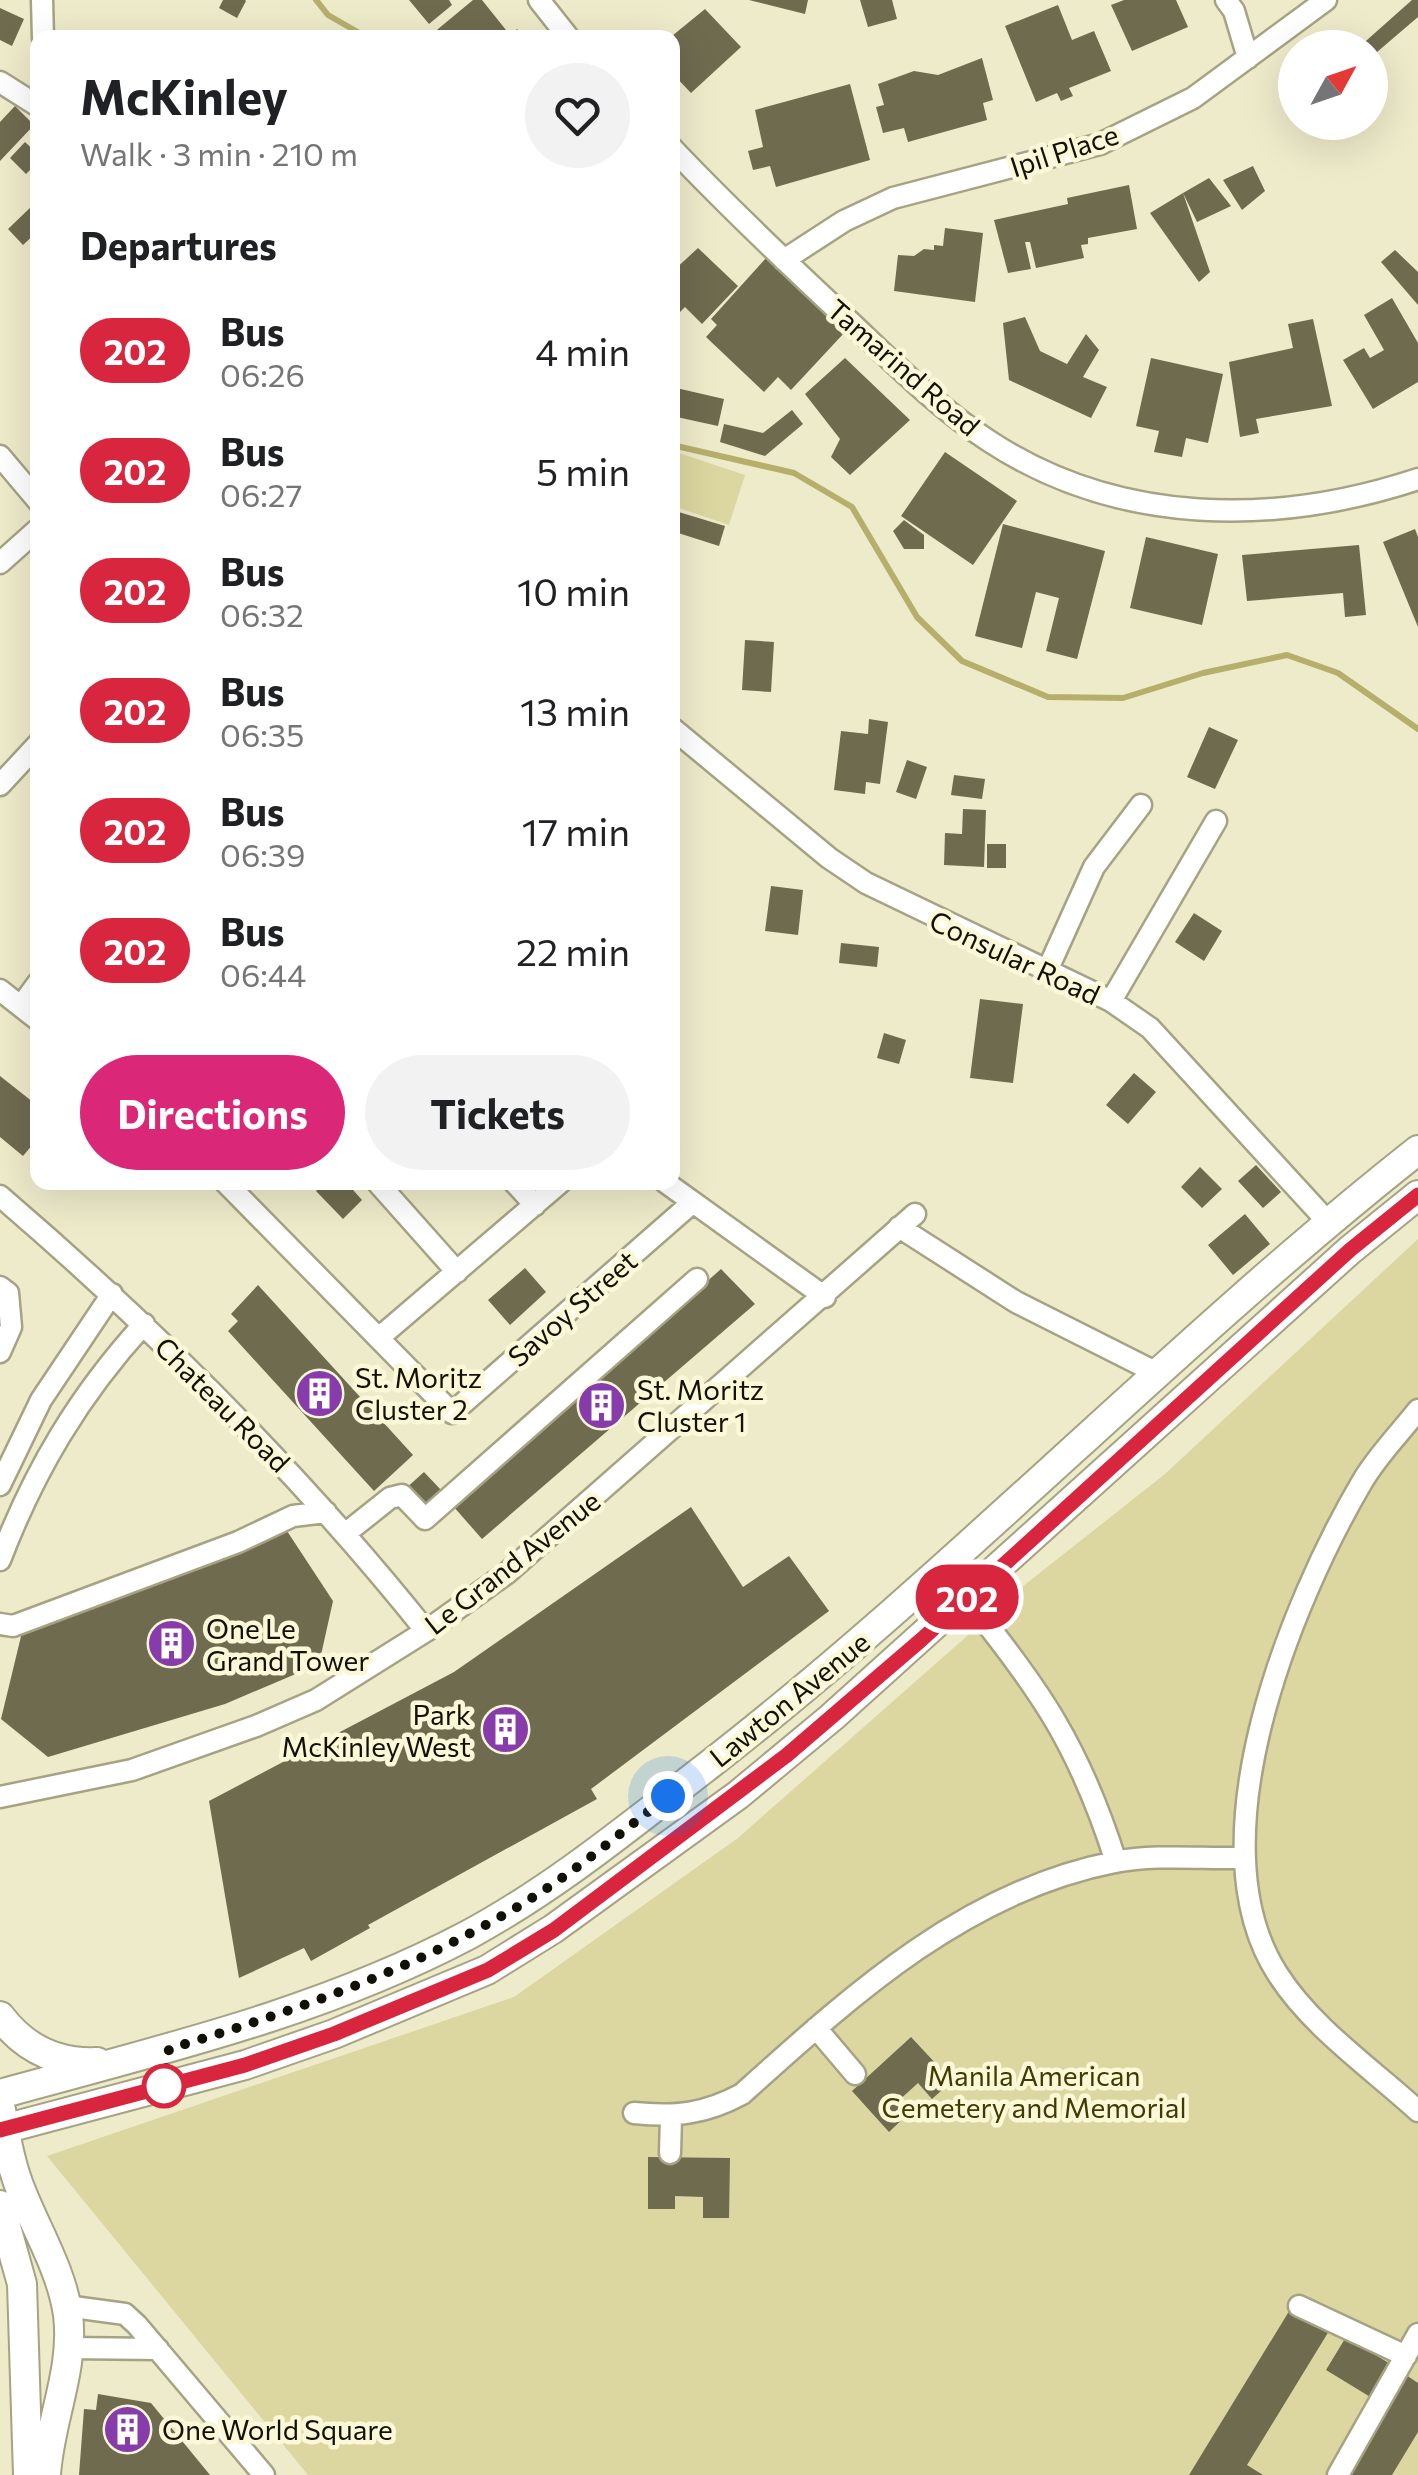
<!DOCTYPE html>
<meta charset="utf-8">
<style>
:root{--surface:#fff;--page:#f2f2f2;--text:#202124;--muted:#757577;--accent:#db2777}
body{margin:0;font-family:Commissioner,sans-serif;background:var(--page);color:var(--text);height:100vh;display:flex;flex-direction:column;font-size:38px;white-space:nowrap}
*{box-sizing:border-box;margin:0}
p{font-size:32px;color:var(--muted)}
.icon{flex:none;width:55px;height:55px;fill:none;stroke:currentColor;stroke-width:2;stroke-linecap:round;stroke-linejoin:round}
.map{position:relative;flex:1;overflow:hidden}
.drawer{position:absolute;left:30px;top:30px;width:650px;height:1160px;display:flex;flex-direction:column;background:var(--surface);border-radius:20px;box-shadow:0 10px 40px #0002}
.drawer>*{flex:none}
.badge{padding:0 20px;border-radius:32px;font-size:35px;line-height:65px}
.needle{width:65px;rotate:50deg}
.controls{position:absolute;left:1278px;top:30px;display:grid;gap:20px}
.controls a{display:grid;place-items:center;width:110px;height:110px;border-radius:50%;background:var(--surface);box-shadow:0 10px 40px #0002;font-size:50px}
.you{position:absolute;width:50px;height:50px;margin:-25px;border:8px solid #fff;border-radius:50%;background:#1a73e8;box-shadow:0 0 0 15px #1a73e833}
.map>.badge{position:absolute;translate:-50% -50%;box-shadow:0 0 0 5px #fff}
h2{padding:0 50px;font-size:38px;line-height:90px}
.round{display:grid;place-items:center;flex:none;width:105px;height:105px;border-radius:52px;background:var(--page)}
.summary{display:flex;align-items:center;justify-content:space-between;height:170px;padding:0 50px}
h1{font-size:48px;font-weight:700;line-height:75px}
.button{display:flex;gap:20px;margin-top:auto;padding:20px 50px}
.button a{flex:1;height:115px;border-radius:60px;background:var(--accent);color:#fff;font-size:40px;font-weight:700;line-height:115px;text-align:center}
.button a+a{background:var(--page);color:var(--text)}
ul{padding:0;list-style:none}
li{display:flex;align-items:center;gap:30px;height:120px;padding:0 50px}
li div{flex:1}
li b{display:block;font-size:38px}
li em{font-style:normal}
li .badge{min-width:110px;font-weight:700;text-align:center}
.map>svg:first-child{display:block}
.green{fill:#dcd7a0}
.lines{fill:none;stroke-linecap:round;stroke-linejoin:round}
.stream{stroke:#b6af6c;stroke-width:6}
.building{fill:#6e6b4f}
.minor-casing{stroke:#a6a384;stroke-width:25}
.major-casing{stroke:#a6a384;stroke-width:32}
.minor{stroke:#fff;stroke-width:20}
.major{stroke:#fff;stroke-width:28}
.line-casing{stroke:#fff;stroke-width:22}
.line{stroke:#d7263d;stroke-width:15}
.walk{stroke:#121106;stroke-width:10;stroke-dasharray:0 18}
.stop-dot{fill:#fff;stroke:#d7263d;stroke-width:5}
.labels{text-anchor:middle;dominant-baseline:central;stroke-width:9;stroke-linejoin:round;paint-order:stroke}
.street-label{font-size:28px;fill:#121106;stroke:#fbf8d7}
.poi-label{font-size:28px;fill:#121106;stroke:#fbf8d7;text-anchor:start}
.park-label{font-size:28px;fill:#413b03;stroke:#fbf8d7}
</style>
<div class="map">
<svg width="1418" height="2475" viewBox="0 0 1418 2475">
<rect width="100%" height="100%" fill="#eeebca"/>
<!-- green -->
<path class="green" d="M 673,451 L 745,475 L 729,525 L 673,506 Z
M 1418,1239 L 1418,2475 L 308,2475 L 47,2156 L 514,1997 L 738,1838 L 1027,1583 L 1165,1474 Z"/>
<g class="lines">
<!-- stream -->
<path class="stream" d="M 316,0 L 328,15 L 368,38
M 672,445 L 794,473 L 852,507 L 917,617 L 962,661 L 1048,697 L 1123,698 L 1203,673 L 1287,655 L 1338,673 L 1418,729"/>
</g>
<!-- building -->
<path class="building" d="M 223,0 L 245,0 L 246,1 L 237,18 L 219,8 Z
M 409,0 L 449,0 L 452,5 L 429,24 Z
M 473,0 L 482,0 L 510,35 L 517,29 L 524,38 L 434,38 L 432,34 Z
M 749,0 L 808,0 L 805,14 Z
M 860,0 L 892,0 L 897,19 L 868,27 Z
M 1124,0 L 1176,0 L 1188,27 L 1132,51 L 1111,5 Z
M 1412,0 L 1418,0 L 1418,17 L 1370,58 L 1370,48 L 1358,48 Z
M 1058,5 L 1072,40 L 1094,31 L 1111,71 L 1069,88 L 1073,96 L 1061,101 L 1057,93 L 1036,102 L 1005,26 Z
M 0,8 L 24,19 L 12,46 L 0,40 Z
M 705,9 L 741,47 L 691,93 L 672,73 L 672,36 Z
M 982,58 L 993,100 L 983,103 L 987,120 L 908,142 L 904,128 L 883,133 L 876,107 L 884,105 L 878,84 L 914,71 L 938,75 Z
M 850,84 L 870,160 L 776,187 L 770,166 L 753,170 L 748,151 L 763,147 L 755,110 Z
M 15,106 L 34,125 L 0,161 L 0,122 Z
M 25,142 L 38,154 L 38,162 L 26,174 L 10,158 Z
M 1253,166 L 1265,191 L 1242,210 L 1223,180 Z
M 1209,178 L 1231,206 L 1197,222 L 1183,193 L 1210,272 L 1199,282 L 1150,213 L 1183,193 Z
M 1129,185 L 1137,229 L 1088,238 L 1088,244 L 1081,245 L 1084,258 L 1036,268 L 1030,242 L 1025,242 L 1031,269 L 1008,273 L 994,220 L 1068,204 L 1067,198 Z
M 33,205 L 38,210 L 38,231 L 23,245 L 8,229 Z
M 945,228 L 983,233 L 975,302 L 894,291 L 898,255 L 914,256 L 924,249 L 934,250 L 934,245 L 943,246 Z
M 698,248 L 738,286 L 702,324 L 685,307 L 672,320 L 672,272 Z
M 1395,250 L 1418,272 L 1418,305 L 1381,262 Z
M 766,258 L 845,332 L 791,390 L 778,377 L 764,392 L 706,337 L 717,325 L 711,319 Z
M 1392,298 L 1418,343 L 1418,382 L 1373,409 L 1343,360 L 1364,348 L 1370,358 L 1384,350 L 1364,315 Z
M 1025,317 L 1040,351 L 1067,364 L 1086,334 L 1099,350 L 1083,377 L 1107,387 L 1091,418 L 1009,380 L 1003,323 Z
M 1313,319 L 1332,406 L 1256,419 L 1259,433 L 1240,437 L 1229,362 L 1293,348 L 1288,324 Z
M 845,358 L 910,420 L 850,475 L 831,457 L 840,439 L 805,394 Z
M 1151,358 L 1223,374 L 1208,443 L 1186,438 L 1182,457 L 1154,452 L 1159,431 L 1136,426 Z
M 672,387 L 724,399 L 718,426 L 672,416 Z
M 792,410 L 803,424 L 765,456 L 720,442 L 724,424 L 763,433 Z
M 945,452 L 1017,501 L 973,565 L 901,516 Z
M 672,510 L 725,526 L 719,546 L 672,531 Z
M 904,520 L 924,535 L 924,549 L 904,549 L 893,531 Z
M 1003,524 L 1105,551 L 1077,659 L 1046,651 L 1059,598 L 1036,592 L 1022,648 L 975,636 Z
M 1415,529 L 1418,537 L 1418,627 L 1383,542 Z
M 1146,537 L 1218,554 L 1202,625 L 1130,608 Z
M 1359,545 L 1366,615 L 1345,617 L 1343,593 L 1247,601 L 1242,555 Z
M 745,640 L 774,642 L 771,692 L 742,690 Z
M 869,719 L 888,722 L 880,784 L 866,782 L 865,794 L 834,790 L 841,731 L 868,734 Z
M 1209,727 L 1238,740 L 1215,789 L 1187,777 Z
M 907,760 L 927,767 L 916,799 L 896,792 Z
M 954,775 L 985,779 L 982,799 L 951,795 Z
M 963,809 L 986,810 L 984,867 L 944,865 L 945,833 L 962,834 Z
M 987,844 L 1006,844 L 1006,868 L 987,868 Z
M 771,886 L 803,890 L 798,935 L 765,931 Z
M 1194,913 L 1222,931 L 1204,961 L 1175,942 Z
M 841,943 L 879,947 L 877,967 L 839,963 Z
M 980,999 L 1023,1004 L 1013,1083 L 970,1078 Z
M 884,1033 L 906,1040 L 899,1064 L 877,1058 Z
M 1134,1073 L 1156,1092 L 1128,1124 L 1106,1105 Z
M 0,1076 L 38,1106 L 38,1138 L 23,1156 L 0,1137 Z
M 1256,1165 L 1281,1192 L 1263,1208 L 1238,1181 Z
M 1200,1167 L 1222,1189 L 1202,1208 L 1181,1187 Z
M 325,1182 L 346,1182 L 362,1200 L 343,1219 L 316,1191 Z
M 1245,1214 L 1270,1244 L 1233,1275 L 1208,1245 Z
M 525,1268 L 546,1292 L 510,1325 L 488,1300 Z
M 721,1269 L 755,1304 L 482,1539 L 453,1506 Z
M 258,1285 L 413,1455 L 374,1491 L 228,1331 L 238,1321 L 231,1314 Z
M 424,1472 L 441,1490 L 421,1508 L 404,1490 Z
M 691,1507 L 743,1587 L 789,1556 L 829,1611 L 591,1789 L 597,1799 L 368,1925 L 370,1928 L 311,1961 L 304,1948 L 239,1978 L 209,1801 L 454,1672 Z
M 287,1531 L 333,1601 L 319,1664 L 225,1704 L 48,1757 L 1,1719 L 24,1624 Z
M 911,2037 L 952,2081 L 932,2099 L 918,2083 L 896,2103 L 907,2115 L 889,2132 L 852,2091 Z
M 648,2157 L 730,2158 L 729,2218 L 703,2218 L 703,2197 L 675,2196 L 675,2209 L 648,2209 Z
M 1291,2308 L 1329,2331 L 1247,2465 L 1263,2475 L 1189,2475 Z
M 1346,2337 L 1392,2365 L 1372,2398 L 1326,2370 Z
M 1406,2375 L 1418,2383 L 1418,2432 L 1392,2475 L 1346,2475 Z
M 98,2394 L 151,2403 L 210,2475 L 79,2475 L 84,2409 L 96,2410 Z"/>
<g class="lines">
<defs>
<path id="minor" d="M 42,0 L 43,38
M 539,0 L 569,38
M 1226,0 L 1234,11 L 1248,58
M 0,82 L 38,106
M 672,148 C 728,207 787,263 846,318 C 891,360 936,407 989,441 C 1118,526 1276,526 1418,479
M 784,260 L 844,221 L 893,198 L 1100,144 L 1193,98 L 1326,0
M 0,456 L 38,501
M 0,563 L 38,529
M 672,728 L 829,858 L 866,883 L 1111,1001 L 1150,1028 L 1327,1221
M 0,785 L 38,744
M 1047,971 L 1094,867 L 1141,805
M 0,990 L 38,1020
M 1111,1001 L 1216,821
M 21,1006 L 38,983
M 225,1182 L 452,1413 L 693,1202
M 377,1182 L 457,1272
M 514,1182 L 535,1205
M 665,1182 L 825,1297
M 0,1196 C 155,1329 298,1471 426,1631
M 899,1227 L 1016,1302 L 1159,1374
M 0,1287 L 8,1293 L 11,1327 L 0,1352
M 381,1336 L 561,1182
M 1418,1410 C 1400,1433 1377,1456 1362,1482 C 1291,1603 1193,1841 1277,1973 C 1311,2027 1371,2068 1418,2111
M 0,1485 L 41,1400 L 112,1294
M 346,1533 L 390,1498 L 402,1495 L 425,1519 L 697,1279
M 0,1560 C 34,1471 79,1395 144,1324
M 966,1598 C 1041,1690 1080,1748 1116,1862
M 0,1624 L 13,1626 L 238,1542 L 293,1516 L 326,1512
M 0,1797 L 132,1770 L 256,1726 L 316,1700 L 426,1631 L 507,1573 L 915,1214
M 816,2028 L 855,2074
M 634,2113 C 676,2117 705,2114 742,2094 C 851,1996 965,1891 1115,1862 C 1155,1854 1203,1859 1245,1858
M 670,2153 L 671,2117
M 66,2306 L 125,2314 L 137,2325 L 264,2475
M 1299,2306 L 1406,2356
M 68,2348 L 158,2349
M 1338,2475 L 1418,2334"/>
<path id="major" d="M 0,2016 C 24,2048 56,2064 97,2062
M 0,2094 C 160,2050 320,2013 468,1935 C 555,1888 631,1825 709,1765 C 956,1573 1172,1344 1418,1150
M 1,2110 C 6,2138 11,2167 22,2193 C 38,2233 62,2272 68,2315 C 75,2369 49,2422 46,2475
M 0,2130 L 245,2065 L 334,2034 L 487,1970 L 553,1929 L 738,1795 L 832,1717 L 1350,1250 L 1418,1195
M 0,2205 L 22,2284 L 28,2475"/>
</defs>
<!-- minor casing -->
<use href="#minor" class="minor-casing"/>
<!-- major casing -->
<use href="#major" class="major-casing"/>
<!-- minor -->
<use href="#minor" class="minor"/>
<!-- major -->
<use href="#major" class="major"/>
</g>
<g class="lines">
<defs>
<path id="line" d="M 0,2130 L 245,2065 L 334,2034 L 488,1970 L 554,1930 L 787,1755 L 921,1640 L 1350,1250 L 1418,1195"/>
</defs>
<!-- line casing -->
<use href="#line" class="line-casing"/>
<!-- line -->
<use href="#line" class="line"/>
<!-- walk -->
<path class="walk" d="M 164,2086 L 169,2049 C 294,2011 415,1970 527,1901 C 576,1871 622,1832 668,1796"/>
</g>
<!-- icons -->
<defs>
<symbol id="building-disc" viewBox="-11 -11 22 22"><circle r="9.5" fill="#883cac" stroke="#fbf8d7"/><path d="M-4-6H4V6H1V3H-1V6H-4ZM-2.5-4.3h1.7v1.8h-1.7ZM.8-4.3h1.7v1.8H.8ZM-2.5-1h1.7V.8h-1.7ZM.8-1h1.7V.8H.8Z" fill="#fff"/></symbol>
</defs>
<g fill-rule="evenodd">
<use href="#building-disc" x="292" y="1366" width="55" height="55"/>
<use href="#building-disc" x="574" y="1378" width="55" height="55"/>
<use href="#building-disc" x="144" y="1616" width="55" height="55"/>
<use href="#building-disc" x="478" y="1702" width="55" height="55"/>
<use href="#building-disc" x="100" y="2402" width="55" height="55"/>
</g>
<!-- markers -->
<circle class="stop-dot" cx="164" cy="2086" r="20"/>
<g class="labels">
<!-- street labels -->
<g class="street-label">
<text transform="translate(1064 150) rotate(-18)">Ipil Place</text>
<text transform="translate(904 367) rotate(41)">Tamarind Road</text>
<text transform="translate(1015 957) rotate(25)">Consular Road</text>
<text transform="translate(572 1308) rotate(-41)">Savoy Street</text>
<text transform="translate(223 1404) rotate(45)">Chateau Road</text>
<text transform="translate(512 1562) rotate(-38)">Le Grand Avenue</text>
<text transform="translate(789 1699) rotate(-39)">Lawton Avenue</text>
</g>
<!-- poi labels -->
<g class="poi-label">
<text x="355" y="1377">St. Moritz<tspan x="355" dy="32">Cluster 2</tspan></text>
<text x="637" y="1389">St. Moritz<tspan x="637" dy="32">Cluster 1</tspan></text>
<text x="206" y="1628">One Le<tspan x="206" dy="32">Grand Tower</tspan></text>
<text x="471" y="1714" text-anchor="end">Park<tspan x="471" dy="32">McKinley West</tspan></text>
<text x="162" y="2429">One World Square</text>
</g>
<!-- park labels -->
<g class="park-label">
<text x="1034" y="2075">Manila American<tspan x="1034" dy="32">Cemetery and Memorial</tspan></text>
</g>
</g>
</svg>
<div class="controls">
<a><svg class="needle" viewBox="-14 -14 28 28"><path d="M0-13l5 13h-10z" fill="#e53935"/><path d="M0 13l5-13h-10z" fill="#757577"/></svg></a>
</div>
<div class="you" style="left:668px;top:1796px"></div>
<b class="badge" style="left:967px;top:1597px;background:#d7263d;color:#fff">202</b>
<section class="drawer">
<div class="summary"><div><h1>McKinley</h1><p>Walk · 3 min · 210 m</p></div><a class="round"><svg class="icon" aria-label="heart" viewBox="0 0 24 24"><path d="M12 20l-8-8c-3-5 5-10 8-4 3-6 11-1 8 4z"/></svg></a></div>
<h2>Departures</h2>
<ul>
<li><span class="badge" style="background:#d7263d;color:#fff">202</span><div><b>Bus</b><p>06:26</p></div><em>4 min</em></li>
<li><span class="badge" style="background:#d7263d;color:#fff">202</span><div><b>Bus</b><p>06:27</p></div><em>5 min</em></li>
<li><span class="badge" style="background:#d7263d;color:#fff">202</span><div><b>Bus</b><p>06:32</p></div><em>10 min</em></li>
<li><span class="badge" style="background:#d7263d;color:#fff">202</span><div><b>Bus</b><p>06:35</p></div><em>13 min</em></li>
<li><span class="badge" style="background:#d7263d;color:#fff">202</span><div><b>Bus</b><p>06:39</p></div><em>17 min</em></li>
<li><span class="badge" style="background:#d7263d;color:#fff">202</span><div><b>Bus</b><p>06:44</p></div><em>22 min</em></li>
</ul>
<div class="button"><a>Directions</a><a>Tickets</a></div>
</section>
</div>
